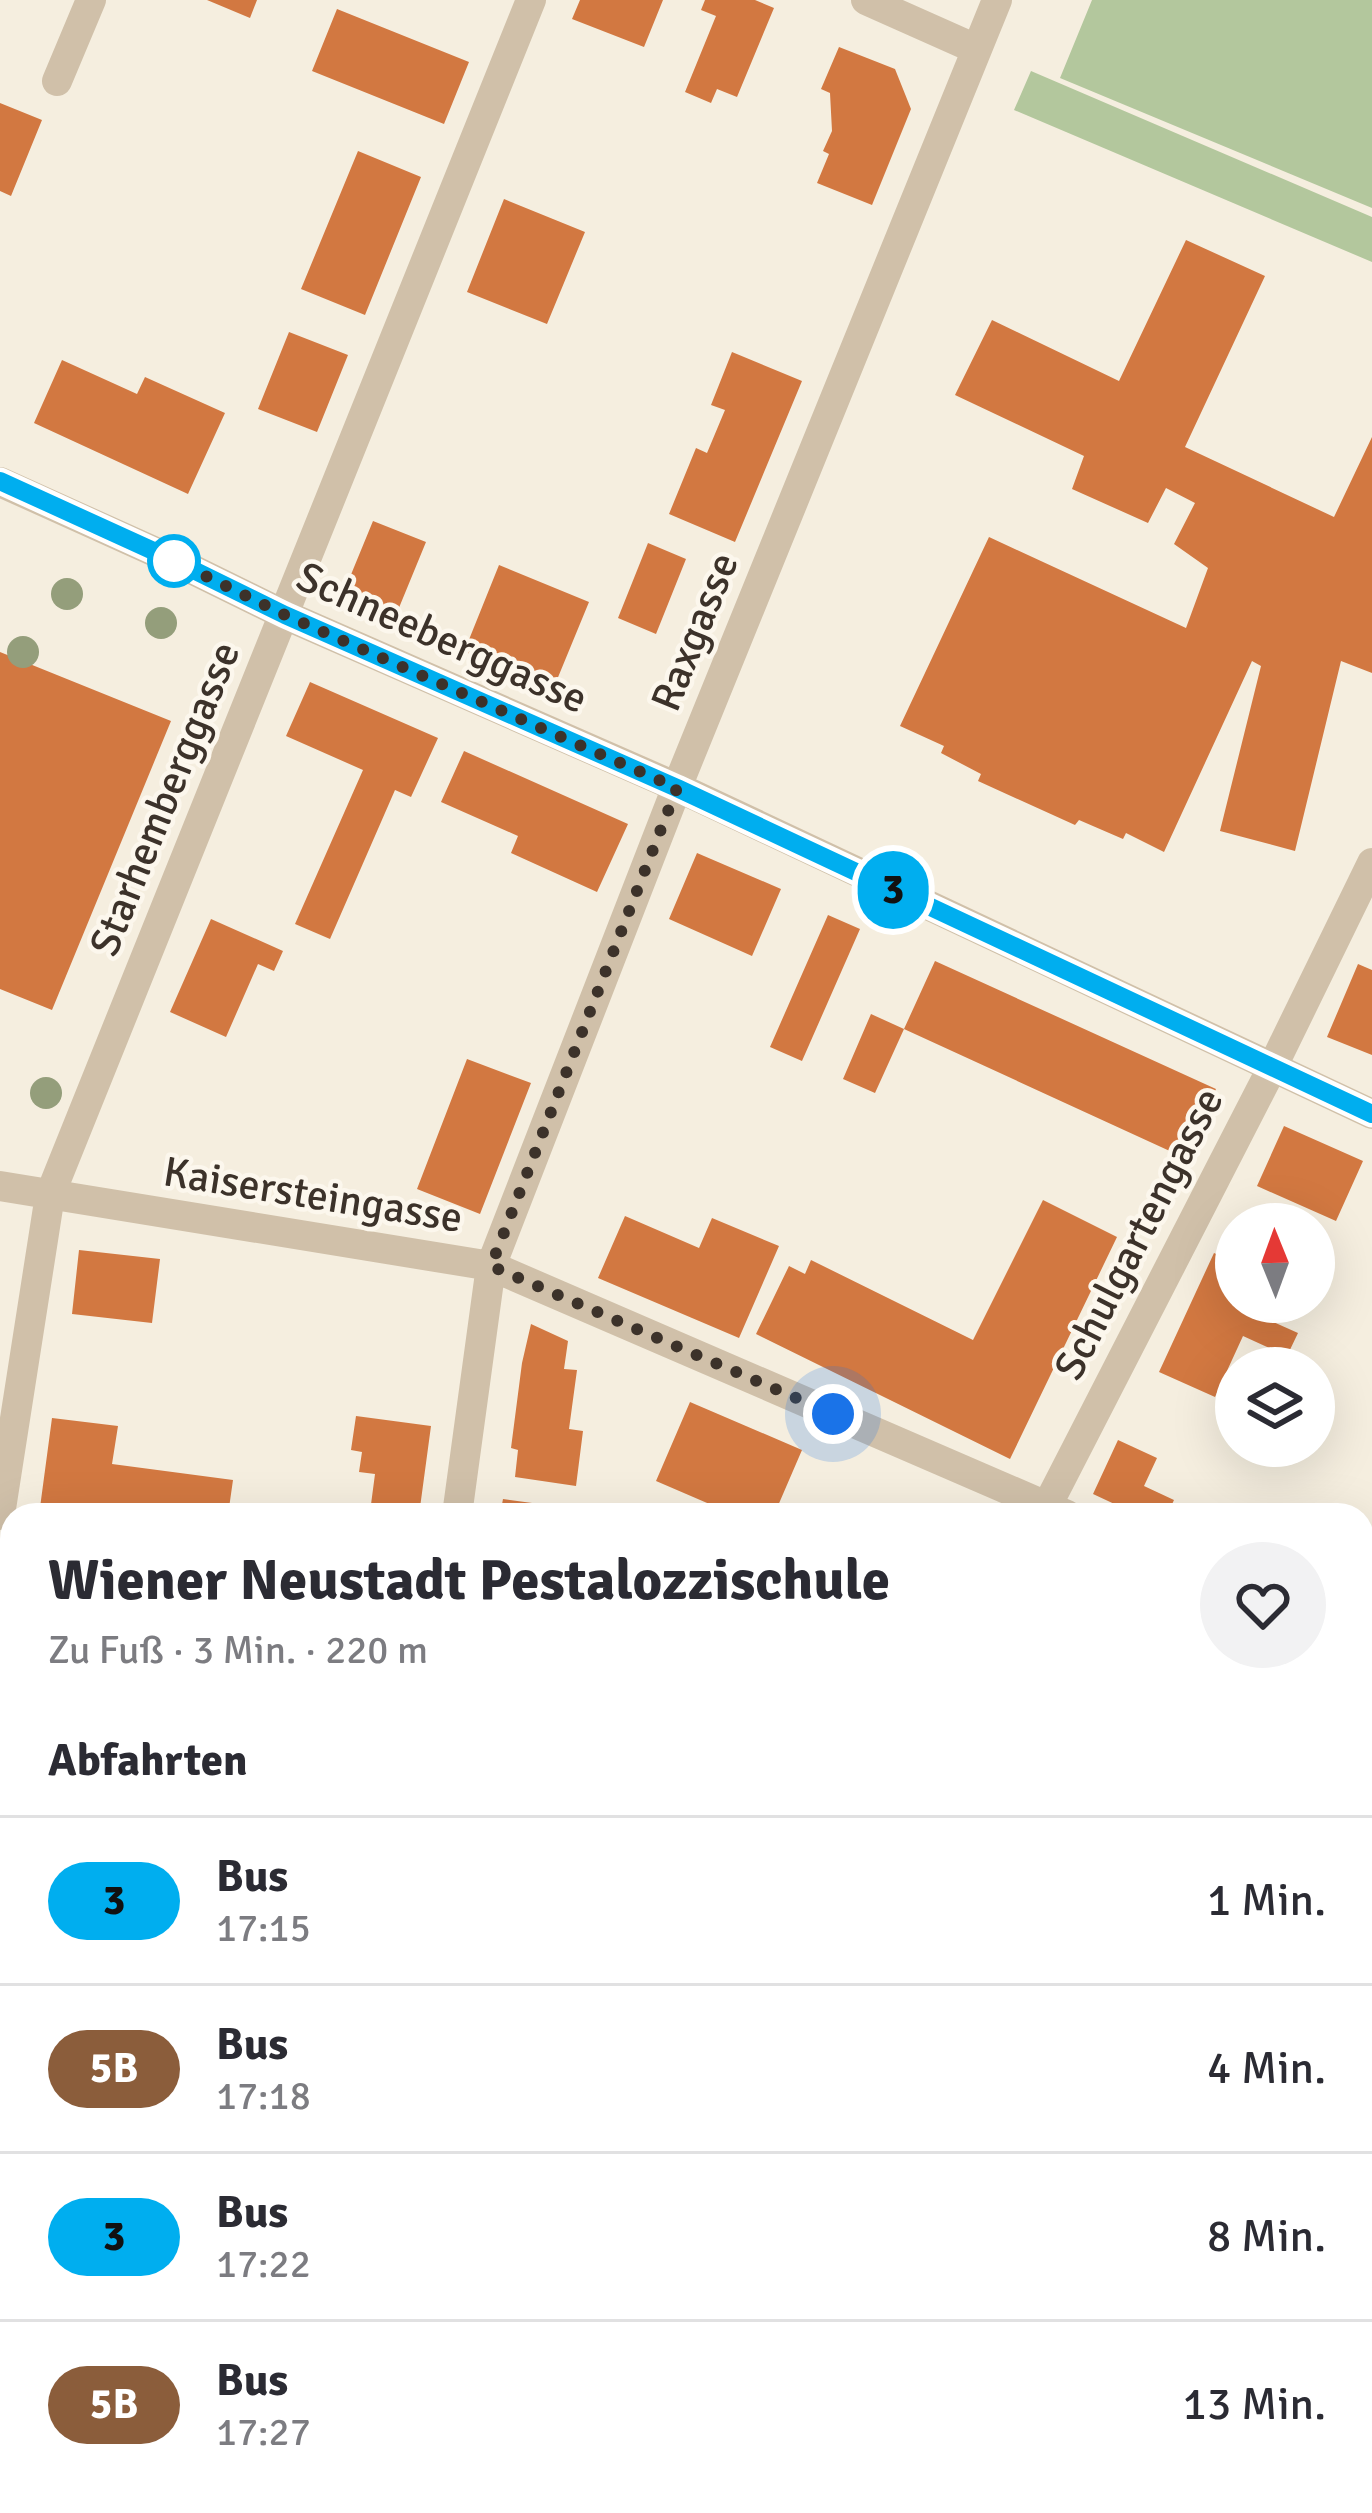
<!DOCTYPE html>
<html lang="de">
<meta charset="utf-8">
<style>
:root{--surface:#fff;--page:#f2f2f3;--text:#2b2b33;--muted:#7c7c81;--line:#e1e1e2}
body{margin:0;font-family:Signika,sans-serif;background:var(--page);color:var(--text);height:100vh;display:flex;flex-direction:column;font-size:45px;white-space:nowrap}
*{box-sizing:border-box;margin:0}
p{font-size:39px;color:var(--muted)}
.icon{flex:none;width:66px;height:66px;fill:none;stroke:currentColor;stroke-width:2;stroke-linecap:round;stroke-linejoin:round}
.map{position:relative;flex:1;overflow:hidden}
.side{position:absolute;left:0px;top:1503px;width:1374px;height:1011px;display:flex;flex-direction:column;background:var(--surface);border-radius:36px 36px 0 0;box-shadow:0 12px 48px #0002}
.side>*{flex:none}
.badge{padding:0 24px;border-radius:39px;font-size:42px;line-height:78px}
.needle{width:78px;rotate:359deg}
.controls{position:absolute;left:1215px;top:1203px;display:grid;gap:24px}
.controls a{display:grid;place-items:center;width:120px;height:120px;border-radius:50%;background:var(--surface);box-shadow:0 12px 48px #0002;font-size:60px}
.you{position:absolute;width:60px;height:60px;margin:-30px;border:9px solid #fff;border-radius:50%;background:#1a73e8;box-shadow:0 0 0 18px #1a73e833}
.map>.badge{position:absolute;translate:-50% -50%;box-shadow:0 0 0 6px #fff}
h2{padding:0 48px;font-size:45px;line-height:108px}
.round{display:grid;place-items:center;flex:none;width:126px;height:126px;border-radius:63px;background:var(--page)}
.head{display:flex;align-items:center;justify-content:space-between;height:204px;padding:0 48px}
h1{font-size:57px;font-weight:800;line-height:90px}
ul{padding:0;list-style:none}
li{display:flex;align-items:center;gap:36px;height:168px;padding:0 48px;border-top:3px solid var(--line)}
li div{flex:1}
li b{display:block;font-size:45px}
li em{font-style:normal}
li .badge{min-width:132px;font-weight:700;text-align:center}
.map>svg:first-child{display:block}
.green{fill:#b3c79d}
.building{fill:#d27841}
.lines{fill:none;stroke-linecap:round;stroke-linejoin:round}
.minor{stroke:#d0c0a9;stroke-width:30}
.tree{fill:#949e7b}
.line-casing{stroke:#fff;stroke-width:27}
.line{stroke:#00aeef;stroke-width:18}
.walk{stroke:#3c322a;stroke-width:12;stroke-dasharray:0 21.6}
.stop-dot{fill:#fff;stroke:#00aeef;stroke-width:6}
.labels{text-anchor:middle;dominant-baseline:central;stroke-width:9;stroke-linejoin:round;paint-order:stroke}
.street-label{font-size:42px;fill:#3c322a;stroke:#fcf7ed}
</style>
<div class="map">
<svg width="1372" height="2513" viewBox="0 0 1372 2513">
<rect width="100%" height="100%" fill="#f5eedf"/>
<!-- green -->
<path class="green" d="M 1092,0 L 1372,0 L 1372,208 L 1060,78 Z
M 1031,71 L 1372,217 L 1372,262 L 1014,110 Z"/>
<!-- building -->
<path class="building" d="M 207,0 L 257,0 L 250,18 Z
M 580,0 L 663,0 L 644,47 L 572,19 Z
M 705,0 L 755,0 L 774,8 L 737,97 L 717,89 L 711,103 L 685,92 L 716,16 L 701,10 Z
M 337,9 L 469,62 L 444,124 L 312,71 Z
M 839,47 L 895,69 L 911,109 L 872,205 L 817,183 L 829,154 L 823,151 L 832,131 L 830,93 L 821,89 Z
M 0,103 L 42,120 L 11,196 L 0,191 Z
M 358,151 L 421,177 L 365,315 L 301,289 Z
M 504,199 L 585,232 L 547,324 L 467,292 Z
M 1186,240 L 1265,276 L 1185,447 L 1334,517 L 1372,437 L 1372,673 L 1341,661 L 1295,851 L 1220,831 L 1261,666 L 1252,661 L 1164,852 L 1126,833 L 1123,839 L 1079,820 L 1075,825 L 978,781 L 981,774 L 941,753 L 944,746 L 900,726 L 989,537 L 1186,628 L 1208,568 L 1174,544 L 1195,503 L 1166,488 L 1148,523 L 1072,489 L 1084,456 L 955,395 L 992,320 L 1119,381 Z
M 289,332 L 348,355 L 317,432 L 258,409 Z
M 732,352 L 802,381 L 735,542 L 669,514 L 696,448 L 707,453 L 725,410 L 711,405 Z
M 62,360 L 137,394 L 145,377 L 225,413 L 188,494 L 34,423 Z
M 373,521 L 426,542 L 396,615 L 343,594 Z
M 648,543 L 686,559 L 656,634 L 618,618 Z
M 499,565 L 589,602 L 554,687 L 464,652 Z
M 0,652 L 171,721 L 52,1010 L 0,989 Z
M 310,682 L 438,738 L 411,797 L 395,790 L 330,939 L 295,924 L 363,770 L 286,736 Z
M 464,751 L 628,824 L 597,892 L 511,853 L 518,836 L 441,802 Z
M 697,853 L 781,889 L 752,956 L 669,919 Z
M 828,915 L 860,929 L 802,1061 L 770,1047 Z
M 211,919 L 283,951 L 274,971 L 258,964 L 226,1037 L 170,1012 Z
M 935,961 L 1216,1089 L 1185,1158 L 904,1029 L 875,1093 L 843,1079 L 871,1014 L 904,1029 Z
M 1358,964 L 1372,970 L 1372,1055 L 1327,1037 Z
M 467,1059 L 531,1083 L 480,1214 L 417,1189 Z
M 1284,1126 L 1363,1161 L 1336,1221 L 1257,1186 Z
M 1043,1200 L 1117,1237 L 1010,1459 L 756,1334 L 789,1266 L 805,1274 L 811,1260 L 973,1340 Z
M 625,1216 L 699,1248 L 712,1218 L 779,1246 L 739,1338 L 598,1278 Z
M 79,1250 L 160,1259 L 152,1323 L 72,1314 Z
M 1214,1253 L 1236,1263 L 1236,1302 L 1258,1302 L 1253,1313 L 1298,1333 L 1287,1356 L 1243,1336 L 1215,1397 L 1159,1372 Z
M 531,1324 L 568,1341 L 564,1369 L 577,1370 L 569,1429 L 583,1431 L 576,1486 L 515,1477 L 518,1450 L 511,1448 L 522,1363 Z
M 690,1402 L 802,1450 L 774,1515 L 735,1515 L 656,1481 Z
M 356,1416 L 431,1426 L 419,1515 L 370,1512 L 375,1474 L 359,1472 L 362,1452 L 351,1450 Z
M 52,1418 L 118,1426 L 112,1464 L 233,1480 L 228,1515 L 181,1515 L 106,1505 L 105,1515 L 39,1515 Z
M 1118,1440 L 1157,1458 L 1144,1486 L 1174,1500 L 1167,1515 L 1138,1515 L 1093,1494 Z
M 503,1499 L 584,1510 L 583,1515 L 500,1515 Z
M 1362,1542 L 1372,1547 L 1372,1627 L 1362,1623 Z
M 1362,1717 L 1372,1718 L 1372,1788 L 1362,1787 Z
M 0,1837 L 12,1838 L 12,1912 L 0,1911 Z
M 1362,1840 L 1372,1841 L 1372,1939 L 1367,1979 L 1362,1979 Z
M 0,2105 L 12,2106 L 12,2173 L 0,2171 Z
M 143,2502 L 279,2502 L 277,2513 L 142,2513 Z
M 355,2502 L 426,2502 L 424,2513 L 353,2513 Z
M 1235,2502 L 1303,2502 L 1302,2513 L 1234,2513 Z"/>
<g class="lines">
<!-- minor -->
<path class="minor" d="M 866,0 L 976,49
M 57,81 L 91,0
M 0,482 L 171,559 L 285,615 L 677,787 L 1372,1114
M 0,1186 L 491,1266 L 1067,1515
M 0,1515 L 50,1195 L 531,0
M 457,1515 L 491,1266 L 677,787 L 997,0
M 1046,1515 L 1047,1506 L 1272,1068 L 1372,863
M 1362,1656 L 1372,1660
M 0,1950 L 12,1952
M 1362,2126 L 1372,2127
M 1362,2333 L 1372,2230
M 317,2513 L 319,2502
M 922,2513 L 923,2502
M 1344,2513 L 1346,2502"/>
</g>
<!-- trees -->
<g class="tree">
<circle cx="67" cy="594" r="16"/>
<circle cx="161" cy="623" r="16"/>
<circle cx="23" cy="652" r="16"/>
<circle cx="46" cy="1093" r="16"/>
</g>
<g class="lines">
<defs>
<path id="line" d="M 0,481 L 171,559 L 285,615 L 677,788 L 1372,1114"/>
</defs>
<!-- line casing -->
<use href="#line" class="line-casing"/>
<!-- line -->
<use href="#line" class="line"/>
<!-- walk -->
<path class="walk" d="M 174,561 L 171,559 L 285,615 L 677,788 L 491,1266 L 833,1414"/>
</g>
<!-- markers -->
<circle class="stop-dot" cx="174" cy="561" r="24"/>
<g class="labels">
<!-- street labels -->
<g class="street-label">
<text transform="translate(695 632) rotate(-68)">Raxgasse</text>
<text transform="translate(442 638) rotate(24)">Schneeberggasse</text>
<text transform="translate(165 799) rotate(-68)">Starhemberggasse</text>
<text transform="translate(313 1195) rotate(9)">Kaisersteingasse</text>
<text transform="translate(1139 1234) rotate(-63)">Schulgartengasse</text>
</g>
</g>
</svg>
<div class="controls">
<a><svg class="needle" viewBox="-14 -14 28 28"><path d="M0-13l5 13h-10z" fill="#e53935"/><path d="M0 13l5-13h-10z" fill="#7c7c81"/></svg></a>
<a><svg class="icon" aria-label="layers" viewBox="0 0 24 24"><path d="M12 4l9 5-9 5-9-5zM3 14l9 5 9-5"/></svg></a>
</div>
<div class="you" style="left:833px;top:1414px"></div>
<b class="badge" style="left:893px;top:890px;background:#00aeef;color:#111">3</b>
<section class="side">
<div class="head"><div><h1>Wiener Neustadt Pestalozzischule</h1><p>Zu Fuß · 3 Min. · 220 m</p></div><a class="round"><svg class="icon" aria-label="heart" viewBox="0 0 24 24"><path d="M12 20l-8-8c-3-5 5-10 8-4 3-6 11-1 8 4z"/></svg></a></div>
<h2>Abfahrten</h2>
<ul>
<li><span class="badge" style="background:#00aeef;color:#111">3</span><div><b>Bus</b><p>17:15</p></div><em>1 Min.</em></li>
<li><span class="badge" style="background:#8b5d3b;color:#fff">5B</span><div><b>Bus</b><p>17:18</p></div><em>4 Min.</em></li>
<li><span class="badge" style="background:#00aeef;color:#111">3</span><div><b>Bus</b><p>17:22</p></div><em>8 Min.</em></li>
<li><span class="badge" style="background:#8b5d3b;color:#fff">5B</span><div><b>Bus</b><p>17:27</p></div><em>13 Min.</em></li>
</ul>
</section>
</div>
